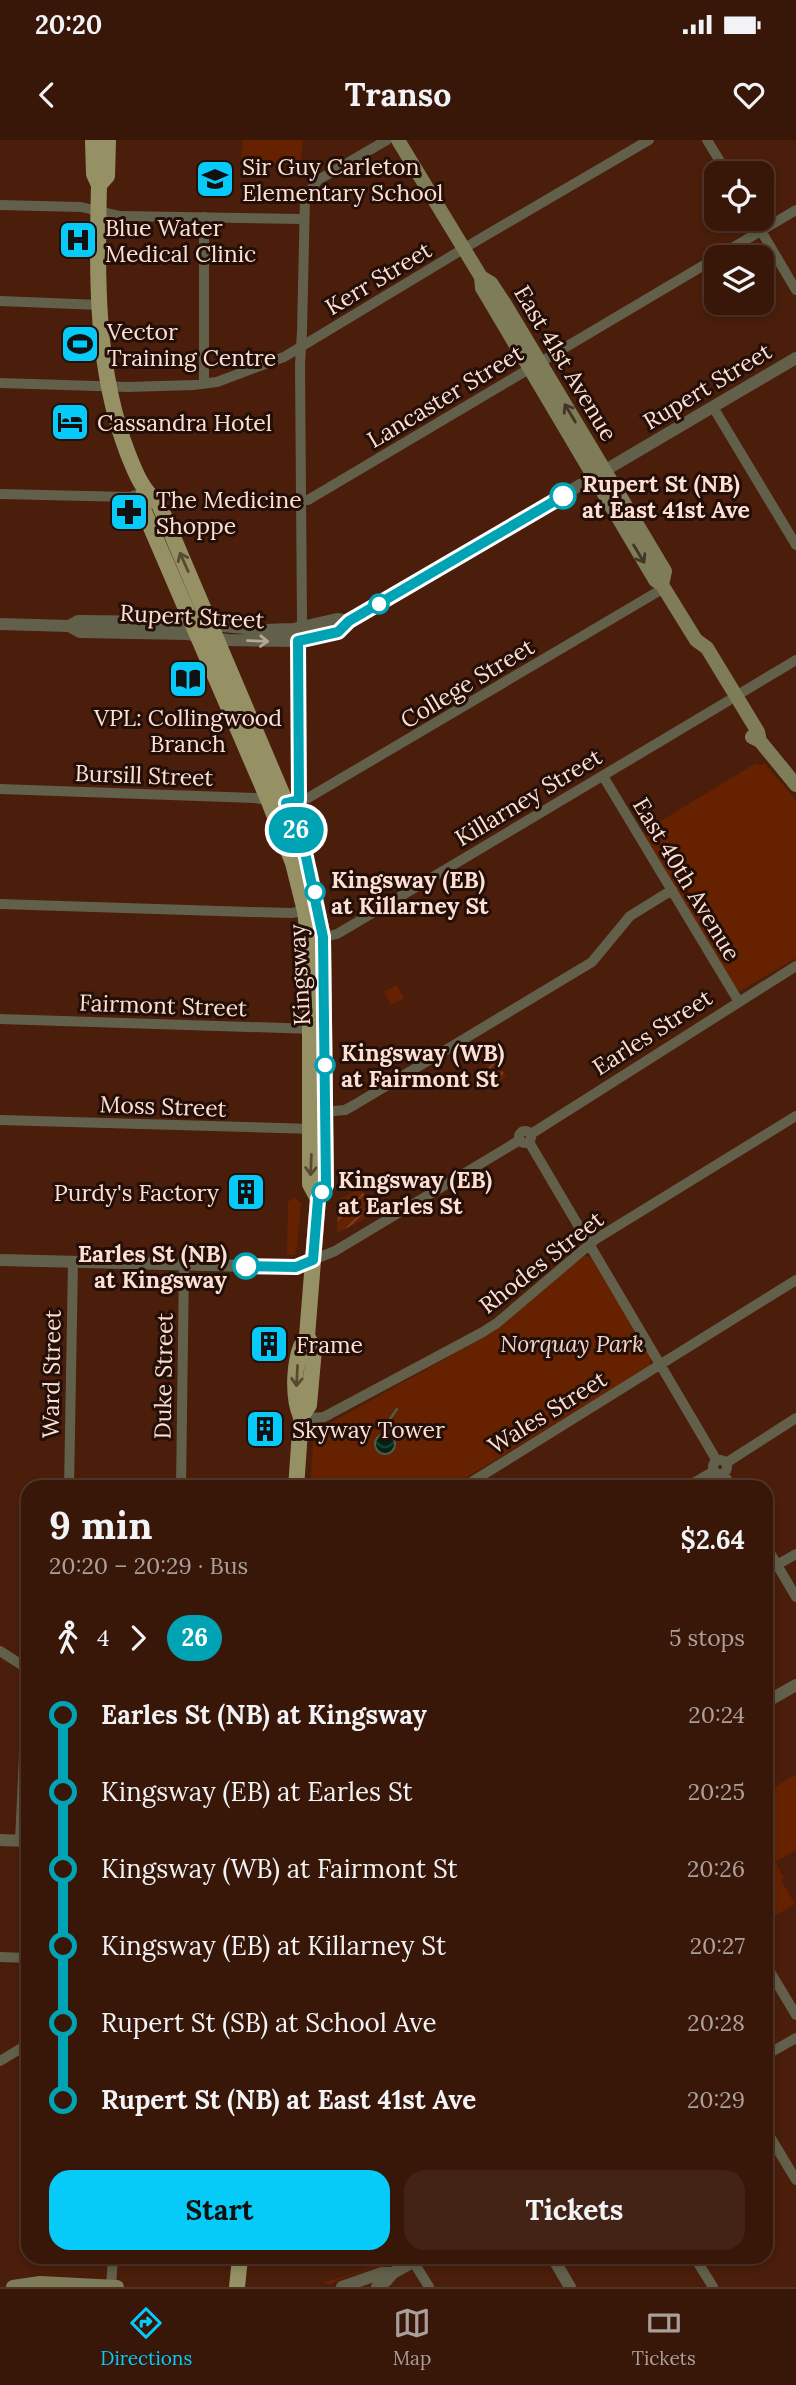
<!DOCTYPE html>
<meta charset="utf-8">
<style>
:root{--surface:#381608;--page:#432316;--text:#f1f3f6;--muted:#ab9f9c;--line:#523529;--accent:#06cbf9}
body{margin:0;font-family:Lora,serif;background:var(--page);color:var(--text);height:100vh;display:flex;flex-direction:column;font-size:26px;white-space:nowrap}
*{box-sizing:border-box;margin:0}
p{font-size:23px;color:var(--muted)}
.icon{flex:none;width:38px;height:38px;fill:none;stroke:currentColor;stroke-width:2;stroke-linecap:round;stroke-linejoin:round}
.map{position:relative;flex:1;overflow:hidden}
.side{position:absolute;left:21px;top:1340px;width:752px;height:784px;display:flex;flex-direction:column;background:var(--surface);border-radius:21px;box-shadow:0 4px 10px #0003,0 0 0 2px var(--line)}
.side>*{flex:none}
.badge{padding:0 14px;border-radius:23px;font-size:24px;line-height:46px}
.fabs{position:absolute;left:704px;top:21px;display:grid;gap:14px}
.fabs a{display:grid;place-items:center;width:70px;height:70px;border-radius:14px;background:var(--surface);box-shadow:0 4px 10px #0003,0 0 0 2px var(--line);font-size:35px}
.map>.badge{position:absolute;translate:-50% -50%;box-shadow:0 0 0 4px #fff}
.legs{display:flex;align-items:center;gap:10px;height:77px;padding:0 28px;font-size:23px}
.legs p{margin-inline-start:auto}
.overview{display:flex;align-items:center;justify-content:space-between;height:119px;padding:0 28px}
h1{font-size:38px;font-weight:800;line-height:52px}
.primary-button{display:flex;gap:14px;margin-top:auto;padding:14px 28px}
.primary-button a{flex:1;height:80px;border-radius:21px;background:var(--accent);color:#111;font-size:28px;font-weight:800;line-height:80px;text-align:center}
.primary-button a+a{background:var(--page);color:var(--text)}
ul{padding:0 28px;list-style:none}
li{display:flex;align-items:center;gap:24px;height:77px;font-size:26px}
li i{display:grid;place-items:center;width:10px;height:100%;margin:0 9px;background:currentColor}
li i::after{content:'';width:18px;height:18px;margin:-9px;border:5px solid;border-radius:50%;background:var(--surface)}
li p{margin-inline-start:auto}
li:first-child i{background:linear-gradient(#0000 50%,currentColor 0)}
li:last-child i{background:linear-gradient(currentColor 50%,#0000 0)}
.status{display:flex;justify-content:space-between;align-items:center;height:49px;padding:0 35px;background:var(--surface);direction:ltr}
.status svg{height:19px;fill:currentColor}
header{display:flex;justify-content:space-between;align-items:center;height:91px;padding:0 28px;background:var(--surface);font-size:32px;font-weight:800}
.tab-bar{display:flex;justify-content:space-around;align-items:center;height:98px;border-top:2px solid var(--line);background:var(--surface);font-size:19px;color:var(--muted)}
.tab-bar a{display:grid;justify-items:center;gap:4px}
.tab-bar .active{color:var(--accent)}
.map>svg:first-child{display:block}
.green{fill:#620}
.garden{fill:url(#garden-furrows)}
.water{fill:url(#water-waves);stroke:#4c5b4e;stroke-width:2}
.lines{fill:none;stroke-linecap:round;stroke-linejoin:round}
.stream{stroke:#4c5b4e;stroke-width:2.5}
.minor{stroke:#62604a;stroke-width:10}
.tertiary{stroke:#62604a;stroke-width:12}
.secondary{stroke:#7f7c59;stroke-width:14}
.primary{stroke:#969164;stroke-width:16}
.oneway{stroke:#433524}
.oneway2{stroke:#574a31}
.oneway3{stroke:#b7a696}
.line-1-casing{stroke:#fff;stroke-width:16}
.line-1{stroke:#00a3b4;stroke-width:10}
.stop-1-dot{fill:#fff;stroke:#00a3b4;stroke-width:3.5}
.labels{text-anchor:middle;dominant-baseline:central;stroke-width:6;stroke-linejoin:round;paint-order:stroke}
.poi-label{font-size:23px;fill:#fddfd4;stroke:#230f07;text-anchor:start}
.street-label{font-size:23px;fill:#fddfd4;stroke:#230f07}
.stop-label{font-size:23px;font-weight:bold;fill:#fddfd4;stroke:#230f07;text-anchor:start}
.park-label{font-size:23px;font-style:italic;fill:#efd5cb;stroke:#230f07}
</style>
<div class="status"><b>20:20</b><svg viewBox="0 0 49 12"><path d="M0 12V9h3v3zM5 12V6h3v6zM10 12V3h3v9zM15 12V0h3v12zM26 1h20v11H26zM47 4h2v5h-2z"/></svg></div>
<header><svg class="icon" aria-label="back" viewBox="0 0 24 24"><path d="M15 5l-7 7 7 7"/></svg>Transo<svg class="icon" aria-label="heart" viewBox="0 0 24 24"><path d="M12 20l-8-8c-3-5 5-10 8-4 3-6 11-1 8 4z"/></svg></header>
<div class="map">
<svg width="796" height="2147" viewBox="0 0 796 2147">
<defs>
<pattern id="garden-furrows" width="10" height="10" patternUnits="userSpaceOnUse" patternTransform="scale(1.75)"><rect width="10" height="10" fill="#620"/><path d="M-1 1l2-2M0 10L10 0M9 11l2-2" fill="none" stroke="#7d4224"/></pattern>
<pattern id="water-waves" width="16" height="10" patternUnits="userSpaceOnUse" patternTransform="scale(1.75)"><rect width="16" height="10" fill="#002314"/><path d="M0 5q4-4 8 0t8 0" fill="none" stroke="#264235"/></pattern>
</defs>
<rect width="100%" height="100%" fill="#4a1e0b"/>
<!-- green -->
<path class="green" d="M 243,0 L 303,0 L 300,26 L 241,21 Z
M 756,623 L 757,625 L 765,624 L 796,660 L 796,818 L 740,851 L 737,849 L 641,693 Z
M 396,845 L 404,858 L 391,865 L 384,852 Z
M 294,1057 L 301,1063 L 297,1106 L 294,1115 L 287,1115 L 288,1062 Z
M 584,1115 L 591,1118 L 647,1209 L 651,1219 L 649,1226 L 451,1347 L 310,1348 L 314,1291 L 318,1285 L 330,1283 L 490,1194 Z
M 796,1634 L 796,1710 L 772,1724 L 776,1723 L 784,1738 L 781,1740 L 795,1764 L 767,1781 L 767,1652 Z
M 395,2118 L 399,2119 L 380,2128 L 375,2127 L 336,2141 L 330,2145 L 322,2143 L 358,2132 Z"/>
<!-- garden -->
<path class="garden" d="M 485,902 L 506,937 L 496,943 L 475,908 Z
M 360,1048 L 377,1072 L 337,1093 L 338,1061 Z"/>
<!-- water -->
<path class="water" d="M375 1304a10 10 0 1 1 20 0a10 10 0 1 1-20 0Z"/>
<g class="lines">
<!-- stream -->
<path class="stream" d="M 389,1292 L 390,1279 L 397,1269"/>
<!-- minor -->
<path class="minor" d="M 707,0 L 727,33
M 0,65 L 81,67 L 120,76 L 304,79
M 754,79 L 796,150
M 717,117 L 796,70
M 0,161 L 100,165
M 0,243 L 128,247 L 193,245 L 217,242 L 284,217 L 478,100 L 649,0
M 204,243 L 204,77
M 713,267 L 796,405
M 0,354 L 130,357 L 144,352
M 302,360 L 308,360 L 716,118
M 736,556 L 796,520
M 603,636 L 739,862
M 0,649 L 255,658 L 286,663 L 308,658 L 664,448
M 299,660 L 298,508 L 302,481 L 300,224 L 302,191 L 305,58 L 318,40 L 387,0
M 0,764 L 250,772 L 292,773 L 307,770
M 320,798 L 337,794 L 349,787 L 728,561
M 0,879 L 314,889
M 322,972 L 345,970 L 356,964 L 592,822 L 630,776 L 672,750
M 0,980 L 314,989
M519 997a6 6 0 1 1 12 0a6 6 0 1 1-12 0Z
M 531,994 L 796,826
M 529,1002 L 717,1321
M 313,1120 L 335,1111 L 520,1000
M 301,1279 L 324,1277 L 483,1192 L 497,1183 L 596,1099 L 796,976
M713 1327a7 7 0 1 1 14 0a7 7 0 1 1-14 0Z
M 726,1323 L 796,1278
M 724,1334 L 732,1348
M 69,1348 L 73,1122
M 181,1348 L 184,1125
M 462,1348 L 796,1140
M 685,1348 L 714,1331
M 766,1406 L 796,1457
M 766,1431 L 796,1414
M 0,1511 L 28,1529
M 20,1701 L 28,1529
M 0,1817 L 28,1818
M 766,1825 L 796,1875
M 766,1915 L 796,1898
M 0,1921 L 28,1904
M 766,1990 L 796,2040
M 411,2118 L 429,2147
M 695,2118 L 713,2147
M 111,2146 L 113,2118"/>
<!-- tertiary -->
<path class="tertiary" d="M 0,484 L 69,486 L 80,492 L 187,494 L 227,500 L 298,501 L 338,492 L 349,481 L 796,218
M 69,486 L 78,481 L 181,482 L 264,490 L 293,489 L 337,479 L 349,481
M 0,1120 L 291,1127 L 313,1120
M 766,1562 L 796,1545
M 0,1700 L 28,1701
M 553,2118 L 570,2147
M 342,2147 L 382,2133 L 393,2133
M 377,2147 L 386,2141 L 393,2133 L 420,2118"/>
<!-- secondary -->
<path class="secondary" d="M 398,0 L 481,137 L 491,143 L 505,164 L 665,431 L 662,445
M 481,137 L 482,148 L 655,440 L 662,445 L 696,500 L 707,508 L 758,592 L 760,601
M 752,597 L 760,601 L 796,645
M 13,2147 L 40,2143 L 117,2147"/>
<!-- primary -->
<path class="primary" d="M 93,0 L 94,34 L 99,45 C 97,136 95,229 128,314 C 136,334 142,350 159,364 L 286,663 L 310,733 L 323,797 L 326,1045 L 318,1059 L 307,1196 L 314,1209 L 309,1265 L 301,1277 L 296,1348
M 99,45 L 107,36 L 108,0
M 144,352 L 143,369 L 268,659 L 293,723 L 305,771 L 310,812 L 310,1044 L 318,1059
M 301,1277 C 292,1257 293,1214 307,1196
M 237,2147 L 240,2118"/>
</g>
<!-- one-way arrows -->
<defs><path id="oneway-shaft" d="M-6 0H5M1.5-3L5.5 0L1.5 3" fill="none" stroke-width="1.6" stroke-linecap="round" stroke-linejoin="round" transform="scale(1.75)"/></defs>
<g class="oneway">
<use href="#oneway-shaft" transform="translate(570 273) rotate(-121)"/>
<use href="#oneway-shaft" transform="translate(639 414) rotate(59)"/>
</g>
<g class="oneway2">
<use href="#oneway-shaft" transform="translate(184 422) rotate(-114)"/>
<use href="#oneway-shaft" transform="translate(311 1025) rotate(92)"/>
<use href="#oneway-shaft" transform="translate(297 1236) rotate(93)"/>
</g>
<use class="oneway3" href="#oneway-shaft" transform="translate(258 501) rotate(2)"/>
<g class="lines">
<defs>
<path id="line-1" d="M 246,1126 L 296,1127 L 313,1120 L 318,1059 L 326,1045 L 323,797 L 306,717 L 286,663 L 299,660 L 298,501 L 338,492 L 349,481 L 563,356"/>
</defs>
<!-- line-1 casing -->
<use href="#line-1" class="line-1-casing"/>
<!-- line-1 -->
<use href="#line-1" class="line-1"/>
</g>
<!-- icons -->
<defs>
<symbol id="school-square" viewBox="-11 -11 22 22"><rect x="-9" y="-9" width="18" height="18" rx="4" fill="#06cbf9" stroke="#230f07"/><path d="M0-5L7-2L0 1L-7-2ZM-4 1L0 2.5L4 1V4Q0 6-4 4Z" fill="#111"/></symbol>
<symbol id="hospital-square" viewBox="-11 -11 22 22"><rect x="-9" y="-9" width="18" height="18" rx="4" fill="#06cbf9" stroke="#230f07"/><path d="M-5-5h3v3.5h4V-5h3V5h-3V1.5h-4V5h-3Z" fill="#111"/></symbol>
<symbol id="stadium-square" viewBox="-11 -11 22 22"><rect x="-9" y="-9" width="18" height="18" rx="4" fill="#06cbf9" stroke="#230f07"/><path d="M0-5a6.5 5 0 1 0 0 10a6.5 5 0 1 0 0-10ZM-3.5-1.8h7v3.6h-7Z" fill="#111"/></symbol>
<symbol id="hotel-square" viewBox="-11 -11 22 22"><rect x="-9" y="-9" width="18" height="18" rx="4" fill="#06cbf9" stroke="#230f07"/><path d="M-6-4.5h1.5V1H6V5H4.5V3h-9V5H-6ZM-4 0a1.8 1.8 0 1 1 3.6 0ZM.5 0V-2.5h3Q6-2.5 6 0Z" fill="#111"/></symbol>
<symbol id="pharmacy-square" viewBox="-11 -11 22 22"><rect x="-9" y="-9" width="18" height="18" rx="4" fill="#06cbf9" stroke="#230f07"/><path d="M-2-6h4v4h4v4h-4v4h-4v-4h-4v-4h4Z" fill="#111"/></symbol>
<symbol id="library-square" viewBox="-11 -11 22 22"><rect x="-9" y="-9" width="18" height="18" rx="4" fill="#06cbf9" stroke="#230f07"/><path d="M-6-4Q-3-5.5-.7-3.5V5Q-3 3-6 4ZM6-4Q3-5.5 .7-3.5V5Q3 3 6 4Z" fill="#111"/></symbol>
<symbol id="building-square" viewBox="-11 -11 22 22"><rect x="-9" y="-9" width="18" height="18" rx="4" fill="#06cbf9" stroke="#230f07"/><path d="M-4-6H4V6H1V3H-1V6H-4ZM-2.5-4.3h1.7v1.8h-1.7ZM.8-4.3h1.7v1.8H.8ZM-2.5-1h1.7V.8h-1.7ZM.8-1h1.7V.8H.8Z" fill="#111"/></symbol>
</defs>
<g fill-rule="evenodd">
<use href="#school-square" x="193" y="17" width="44" height="44"/>
<use href="#hospital-square" x="56" y="78" width="44" height="44"/>
<use href="#stadium-square" x="58" y="182" width="44" height="44"/>
<use href="#hotel-square" x="48" y="260" width="44" height="44"/>
<use href="#pharmacy-square" x="107" y="350" width="44" height="44"/>
<use href="#library-square" x="166" y="517" width="44" height="44"/>
<use href="#building-square" x="224" y="1030" width="44" height="44"/>
<use href="#building-square" x="247" y="1182" width="44" height="44"/>
<use href="#building-square" x="243" y="1267" width="44" height="44"/>
</g>
<!-- markers -->
<g class="stop-1-dot">
<circle cx="563" cy="356" r="12"/>
<circle cx="379" cy="464" r="9"/>
<circle cx="315" cy="752" r="9"/>
<circle cx="325" cy="925" r="9"/>
<circle cx="322" cy="1052" r="9"/>
<circle cx="246" cy="1126" r="12"/>
</g>
<g class="labels">
<!-- poi labels -->
<g class="poi-label">
<text x="242" y="26">Sir Guy Carleton<tspan x="242" dy="26">Elementary School</tspan></text>
<text x="105" y="87">Blue Water<tspan x="105" dy="26">Medical Clinic</tspan></text>
<text x="107" y="191">Vector<tspan x="107" dy="26">Training Centre</tspan></text>
<text x="97" y="282">Cassandra Hotel</text>
<text x="156" y="359">The Medicine<tspan x="156" dy="26">Shoppe</tspan></text>
<text x="188" y="577" text-anchor="middle">VPL: Collingwood<tspan x="188" dy="26">Branch</tspan></text>
<text x="219" y="1052" text-anchor="end">Purdy's Factory</text>
<text x="296" y="1204">Frame</text>
<text x="292" y="1289">Skyway Tower</text>
</g>
<!-- street labels -->
<g class="street-label">
<text transform="translate(378 138) rotate(-31)">Kerr Street</text>
<text transform="translate(566 223) rotate(59)">East 41st Avenue</text>
<text transform="translate(707 246) rotate(-31)">Rupert Street</text>
<text transform="translate(445 256) rotate(-31)">Lancaster Street</text>
<text transform="translate(192 476) rotate(3)">Rupert Street</text>
<text transform="translate(467 543) rotate(-31)">College Street</text>
<text transform="translate(144 635) rotate(2)">Bursill Street</text>
<text transform="translate(528 657) rotate(-31)">Killarney Street</text>
<text transform="translate(687 739) rotate(59)">East 40th Avenue</text>
<text transform="translate(299 835) rotate(-93)">Kingsway</text>
<text transform="translate(163 865) rotate(2)">Fairmont Street</text>
<text transform="translate(652 892) rotate(-33)">Earles Street</text>
<text transform="translate(163 966) rotate(2)">Moss Street</text>
<text transform="translate(541 1122) rotate(-38)">Rhodes Street</text>
<text transform="translate(51 1234) rotate(-89)">Ward Street</text>
<text transform="translate(163 1236) rotate(-89)">Duke Street</text>
<text transform="translate(547 1272) rotate(-32)">Wales Street</text>
</g>
<!-- stop labels -->
<g class="stop-label">
<text x="582" y="343">Rupert St (NB)<tspan x="582" dy="26">at East 41st Ave</tspan></text>
<text x="331" y="739">Kingsway (EB)<tspan x="331" dy="26">at Killarney St</tspan></text>
<text x="341" y="912">Kingsway (WB)<tspan x="341" dy="26">at Fairmont St</tspan></text>
<text x="338" y="1039">Kingsway (EB)<tspan x="338" dy="26">at Earles St</tspan></text>
<text x="227" y="1113" text-anchor="end">Earles St (NB)<tspan x="227" dy="26">at Kingsway</tspan></text>
</g>
<!-- park labels -->
<g class="park-label">
<text x="572" y="1203">Norquay Park</text>
</g>
</g>
</svg>
<div class="fabs">
<a><svg class="icon" aria-label="locate" viewBox="0 0 24 24"><circle cx="12" cy="12" r="6"/><path d="M12 2v4M12 18v4M2 12h4M18 12h4"/></svg></a>
<a><svg class="icon" aria-label="layers" viewBox="0 0 24 24"><path d="M12 4l9 5-9 5-9-5zM3 14l9 5 9-5"/></svg></a>
</div>
<b class="badge" style="left:296px;top:690px;background:#00a3b4;color:#fff">26</b>
<section class="side">
<div class="overview"><div><h1>9 min</h1><p>20:20 – 20:29 · Bus</p></div><b>$2.64</b></div>
<div class="legs"><svg class="icon" aria-label="walk" viewBox="0 0 24 24"><circle cx="13" cy="4" r="2"/><path d="M13 8l-2 6 4 7M11 14l-3 7M7 12l3-4h3l4 4"/></svg>4<svg class="icon" aria-label="forward" viewBox="0 0 24 24"><path d="M9 5l7 7-7 7"/></svg><b class="badge" style="background:#00a3b4;color:#fff">26</b><p>5 stops</p></div>
<ul>
<li><i style="color:#00a3b4"></i><b>Earles St (NB) at Kingsway</b><p>20:24</p></li>
<li><i style="color:#00a3b4"></i><span>Kingsway (EB) at Earles St</span><p>20:25</p></li>
<li><i style="color:#00a3b4"></i><span>Kingsway (WB) at Fairmont St</span><p>20:26</p></li>
<li><i style="color:#00a3b4"></i><span>Kingsway (EB) at Killarney St</span><p>20:27</p></li>
<li><i style="color:#00a3b4"></i><span>Rupert St (SB) at School Ave</span><p>20:28</p></li>
<li><i style="color:#00a3b4"></i><b>Rupert St (NB) at East 41st Ave</b><p>20:29</p></li>
</ul>
<div class="primary-button"><a>Start</a><a>Tickets</a></div>
</section>
</div>
<nav class="tab-bar">
<a class="active"><svg class="icon" aria-label="directions" viewBox="0 0 24 24"><path d="M12 3l9 9-9 9-9-9zM9 14v-3h6M13 9l2 2-2 2"/></svg>Directions</a>
<a><svg class="icon" aria-label="map" viewBox="0 0 24 24"><path d="M3 6l6-2 6 2 6-2v14l-6 2-6-2-6 2zM9 4v14M15 6v14"/></svg>Map</a>
<a><svg class="icon" aria-label="tickets" viewBox="0 0 24 24"><path d="M3 7h18v10H3zM15 7v10"/></svg>Tickets</a>
</nav>
